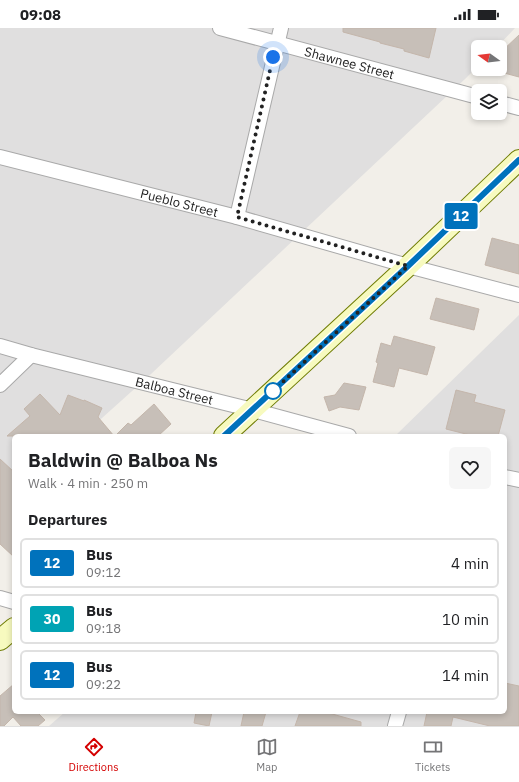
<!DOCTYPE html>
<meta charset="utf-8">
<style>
:root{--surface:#fff;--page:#f6f6f6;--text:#202124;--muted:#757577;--line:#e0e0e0;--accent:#d40000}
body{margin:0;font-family:"IBM Plex Sans",sans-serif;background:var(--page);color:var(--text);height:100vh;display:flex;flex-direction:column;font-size:15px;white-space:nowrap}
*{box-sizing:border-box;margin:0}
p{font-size:13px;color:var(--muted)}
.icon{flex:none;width:22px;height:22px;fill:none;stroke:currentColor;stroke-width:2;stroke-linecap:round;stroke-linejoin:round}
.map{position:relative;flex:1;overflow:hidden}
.drawer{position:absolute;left:12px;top:406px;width:495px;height:280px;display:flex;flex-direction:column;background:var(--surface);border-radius:6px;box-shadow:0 2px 6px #0003}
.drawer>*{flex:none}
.badge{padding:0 8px;border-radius:3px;font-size:14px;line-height:26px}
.needle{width:26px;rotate:285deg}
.buttons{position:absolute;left:471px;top:12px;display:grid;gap:8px}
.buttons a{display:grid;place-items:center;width:36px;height:36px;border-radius:6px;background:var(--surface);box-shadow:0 2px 6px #0003;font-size:20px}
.you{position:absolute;width:20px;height:20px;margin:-10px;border:3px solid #fff;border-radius:50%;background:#1a73e8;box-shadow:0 0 0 6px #1a73e833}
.map>.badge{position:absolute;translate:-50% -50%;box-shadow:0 0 0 2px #fff}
h2{padding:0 16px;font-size:15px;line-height:36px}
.round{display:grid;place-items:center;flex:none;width:42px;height:42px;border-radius:6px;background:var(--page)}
.overview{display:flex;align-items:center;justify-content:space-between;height:68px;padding:0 16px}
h1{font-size:19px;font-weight:700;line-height:30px}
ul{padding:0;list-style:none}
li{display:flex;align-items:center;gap:12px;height:50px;margin:0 8px 6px;padding:0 8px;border:2px solid var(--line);border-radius:6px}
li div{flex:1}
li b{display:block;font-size:15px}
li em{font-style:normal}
li .badge{min-width:44px;font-weight:700;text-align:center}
.status{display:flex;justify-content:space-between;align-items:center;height:28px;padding:0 20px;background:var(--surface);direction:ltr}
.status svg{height:11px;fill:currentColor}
.tabs{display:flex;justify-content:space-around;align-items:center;height:56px;border-top:1px solid var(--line);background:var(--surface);font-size:11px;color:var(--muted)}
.tabs a{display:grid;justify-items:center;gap:2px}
.tabs .active{color:var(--accent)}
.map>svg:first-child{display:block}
.residential{fill:#e0dfdf}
.building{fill:#c7bfb8;stroke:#c4b6ab}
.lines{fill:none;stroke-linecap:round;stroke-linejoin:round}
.street-casing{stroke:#a9a9a9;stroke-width:16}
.secondary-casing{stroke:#707d05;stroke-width:22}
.street{stroke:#fff;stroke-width:14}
.secondary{stroke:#f7fabf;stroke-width:20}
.line-casing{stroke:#fff;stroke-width:9}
.line{stroke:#0072bc;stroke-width:6}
.walk{stroke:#222;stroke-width:4;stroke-dasharray:0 7.2}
.stop-dot{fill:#fff;stroke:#0072bc;stroke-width:2}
.labels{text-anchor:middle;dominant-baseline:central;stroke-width:3;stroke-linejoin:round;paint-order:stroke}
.street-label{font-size:13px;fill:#222;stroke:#fff}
</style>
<div class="status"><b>09:08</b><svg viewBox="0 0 49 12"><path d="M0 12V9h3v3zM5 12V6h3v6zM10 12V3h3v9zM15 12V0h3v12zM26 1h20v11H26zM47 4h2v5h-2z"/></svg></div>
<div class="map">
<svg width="519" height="698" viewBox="0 0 519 698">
<rect width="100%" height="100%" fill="#f2efe9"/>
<!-- residential -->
<path class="residential" d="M 0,0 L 515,0 L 497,19 L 478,19 L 478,38 L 465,51 L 151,346 L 82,408 L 14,408 L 14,470 L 0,482 Z
M 519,287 L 519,698 L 49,698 L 65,684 L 505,684 L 505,408 L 395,408 Z"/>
<!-- building -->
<path class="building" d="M 343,0 L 436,0 L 429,30 L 404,23 L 404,21 L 380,15 L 380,14 L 343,4 Z
M 519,7 L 519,49 L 493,42 L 500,41 L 500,25 Z
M 492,210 L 519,217 L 519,246 L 485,237 Z
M 436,270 L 479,281 L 474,302 L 430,291 Z
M 394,308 L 435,319 L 427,347 L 399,340 L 394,359 L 373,354 L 378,335 L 376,334 L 381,315 L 391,318 Z
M 344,355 L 366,359 L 359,382 L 340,379 L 329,383 L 324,369 L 335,367 Z
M 456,362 L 476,367 L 474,374 L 505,382 L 498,408 L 474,408 L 446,401 Z
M 40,366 L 60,387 L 68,367 L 84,373 L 84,372 L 102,380 L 98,389 L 114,408 L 7,408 L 30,388 L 24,381 Z
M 154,376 L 171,396 L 158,408 L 115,408 L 128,395 L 131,397 Z
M 0,431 L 14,444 L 14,529 L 0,516 Z
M 505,655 L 519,658 L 519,698 L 490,698 L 453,689 L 451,698 L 424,698 L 427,684 L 505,684 Z
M 14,656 L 14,684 L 37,684 L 45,692 L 38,698 L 21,698 L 13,689 L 4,698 L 0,698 L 0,668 Z
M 196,684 L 212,684 L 209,698 L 194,695 Z
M 244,684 L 266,684 L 262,698 L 241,698 Z
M 300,684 L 325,684 L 361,694 L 361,698 L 295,698 Z"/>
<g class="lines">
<defs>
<g id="street">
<path id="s1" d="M 220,0 L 478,69"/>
<path d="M 500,75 L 519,80"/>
<path id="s2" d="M 0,129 L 237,189 L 408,238 L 519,267"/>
<path d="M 237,189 L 281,0"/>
<path id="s3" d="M 0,318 L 31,327 L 253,382 L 349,408"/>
<path d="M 0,357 L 31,327"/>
<path d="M 505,449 L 519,452"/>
<path d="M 0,570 L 14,574"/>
<path d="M 395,698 L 399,684"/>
</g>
<path id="secondary" d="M 224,408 L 408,238 L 519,132
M 0,612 L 14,600"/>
</defs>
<!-- street casing -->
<use href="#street" class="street-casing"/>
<!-- secondary casing -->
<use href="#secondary" class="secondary-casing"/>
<!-- street -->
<use href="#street" class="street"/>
<!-- secondary -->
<use href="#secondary" class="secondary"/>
</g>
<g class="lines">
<defs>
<path id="line" d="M 224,408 L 408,238 L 519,132"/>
</defs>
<!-- line casing -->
<use href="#line" class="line-casing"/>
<!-- line -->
<use href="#line" class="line"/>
<!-- walk -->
<path class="walk" d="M 273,363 L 408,238 L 237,189 L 273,29"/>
</g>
<!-- markers -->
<circle class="stop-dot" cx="273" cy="363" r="8"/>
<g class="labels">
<!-- street labels -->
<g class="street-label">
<text stroke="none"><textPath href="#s1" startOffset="134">Shawnee Street</textPath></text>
<text stroke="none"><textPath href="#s2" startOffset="185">Pueblo Street</textPath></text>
<text stroke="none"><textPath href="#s3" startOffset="180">Balboa Street</textPath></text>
</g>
</g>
</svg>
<div class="buttons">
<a><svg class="needle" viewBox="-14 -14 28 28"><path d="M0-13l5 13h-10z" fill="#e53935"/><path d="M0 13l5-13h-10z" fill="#757577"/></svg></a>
<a><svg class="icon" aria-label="layers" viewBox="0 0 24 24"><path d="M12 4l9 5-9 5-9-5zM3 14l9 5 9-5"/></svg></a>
</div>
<div class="you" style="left:273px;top:29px"></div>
<b class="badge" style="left:461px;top:188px;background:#0072bc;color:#fff">12</b>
<section class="drawer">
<div class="overview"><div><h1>Baldwin @ Balboa Ns</h1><p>Walk · 4 min · 250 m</p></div><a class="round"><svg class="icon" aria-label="heart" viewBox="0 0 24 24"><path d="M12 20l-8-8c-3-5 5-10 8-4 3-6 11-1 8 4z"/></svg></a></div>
<h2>Departures</h2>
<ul>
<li><span class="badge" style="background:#0072bc;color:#fff">12</span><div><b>Bus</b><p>09:12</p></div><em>4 min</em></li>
<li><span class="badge" style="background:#00a3b4;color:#fff">30</span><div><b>Bus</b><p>09:18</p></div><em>10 min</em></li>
<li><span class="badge" style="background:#0072bc;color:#fff">12</span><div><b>Bus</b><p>09:22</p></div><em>14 min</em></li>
</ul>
</section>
</div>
<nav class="tabs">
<a class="active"><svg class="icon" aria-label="directions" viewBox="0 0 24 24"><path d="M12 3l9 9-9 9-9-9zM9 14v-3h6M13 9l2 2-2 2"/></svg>Directions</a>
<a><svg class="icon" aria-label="map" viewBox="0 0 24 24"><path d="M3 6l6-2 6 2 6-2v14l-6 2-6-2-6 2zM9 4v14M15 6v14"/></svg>Map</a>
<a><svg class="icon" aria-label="tickets" viewBox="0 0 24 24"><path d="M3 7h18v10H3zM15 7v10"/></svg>Tickets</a>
</nav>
